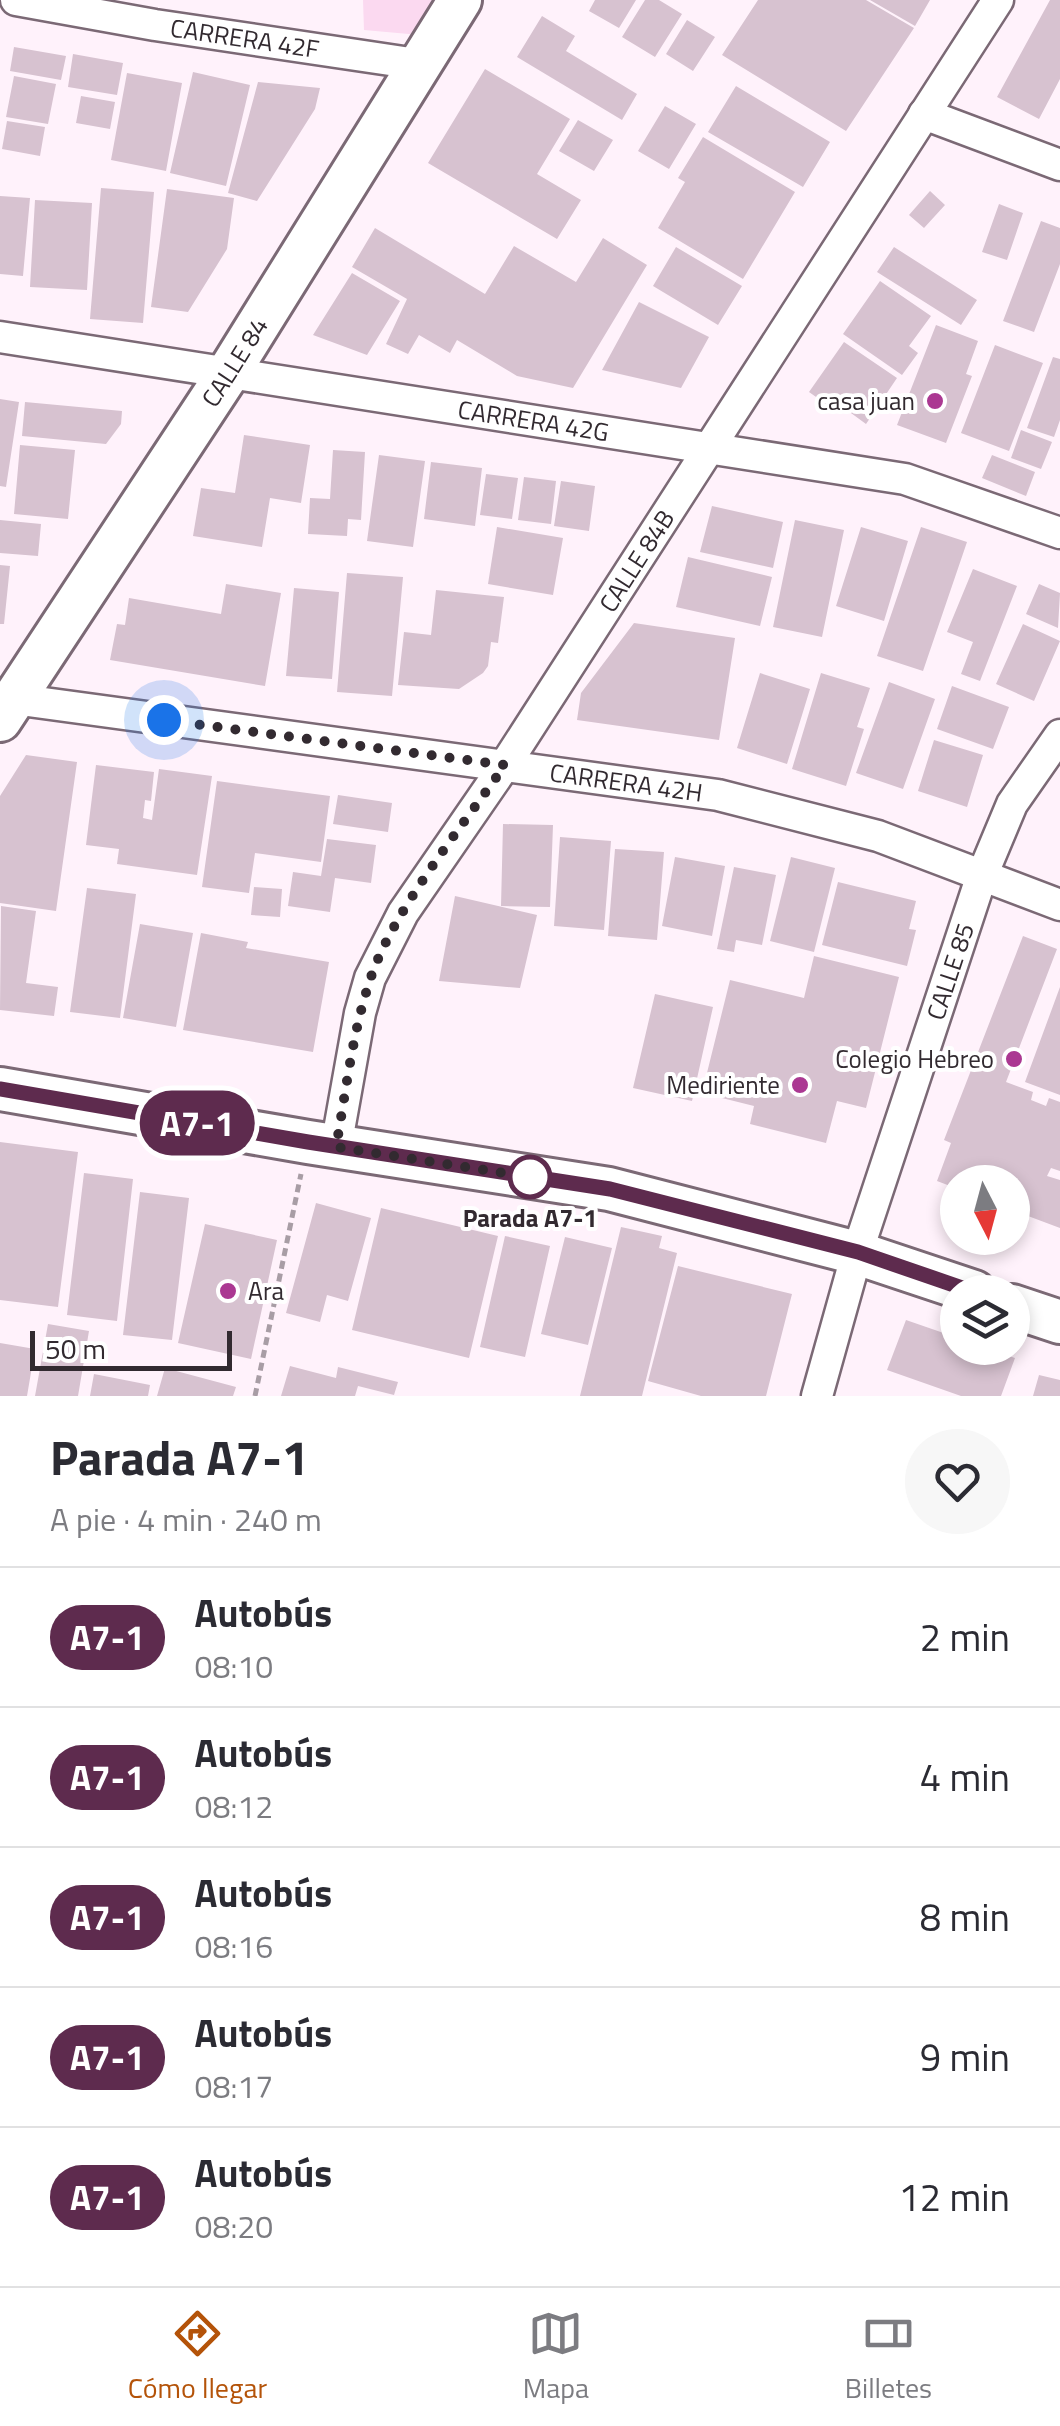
<!DOCTYPE html>
<html lang="es">
<meta charset="utf-8">
<style>
:root{--surface:#fff;--page:#f7f7f7;--text:#2b2b33;--muted:#7c7c81;--line:#e1e1e2;--accent:#b45309}
body{margin:0;font-family:"Titillium Web",sans-serif;background:var(--page);color:var(--text);height:100vh;display:flex;flex-direction:column;font-size:38px;white-space:nowrap}
*{box-sizing:border-box;margin:0}
p{font-size:32px;color:var(--muted)}
.icon{flex:none;width:55px;height:55px;fill:none;stroke:currentColor;stroke-width:2;stroke-linecap:round;stroke-linejoin:round}
.map{position:relative;height:1396px;overflow:hidden}
.panel{display:flex;flex-direction:column;background:var(--surface);flex:1}
.panel>*{flex:none}
.badge{padding:0 20px;border-radius:32px;font-size:35px;line-height:65px}
.needle{width:65px;rotate:174deg}
.buttons{position:absolute;left:940px;top:1165px;display:grid;gap:20px}
.buttons a{display:grid;place-items:center;width:90px;height:90px;border-radius:50%;background:var(--surface);box-shadow:0 5px 15px #0003;font-size:50px}
.scale{position:absolute;left:30px;bottom:25px;width:202px;box-sizing:border-box;padding-left:10px;border:5px solid #322a30;border-top:0;font-size:28px;line-height:35px;white-space:nowrap;color:#322a30;-webkit-text-stroke:8px #fff;paint-order:stroke}
.you{position:absolute;width:50px;height:50px;margin:-25px;border:8px solid #fff;border-radius:50%;background:#1a73e8;box-shadow:0 0 0 15px #1a73e833}
.map>.badge{position:absolute;translate:-50% -50%;box-shadow:0 0 0 5px #fff}
.round{display:grid;place-items:center;flex:none;width:105px;height:105px;border-radius:52px;background:var(--page)}
.headline{display:flex;align-items:center;justify-content:space-between;height:170px;padding:0 50px}
h1{font-size:48px;font-weight:700;line-height:75px}
ul{padding:0;list-style:none}
li{display:flex;align-items:center;gap:30px;height:140px;padding:0 50px;border-top:2px solid var(--line)}
li div{flex:1}
li b{display:block;font-size:38px}
li em{font-style:normal}
li .badge{min-width:110px;font-weight:700;text-align:center}
.tab-bar{display:flex;justify-content:space-around;align-items:center;height:140px;border-top:2px solid var(--line);background:var(--surface);font-size:28px;color:var(--muted)}
.tab-bar a{display:grid;justify-items:center;gap:5px}
.tab-bar .active{color:var(--accent)}
.map>svg:first-child{display:block}
.green{fill:#fbd9f0}
.building{fill:#d7c2d0}
.lines{fill:none;stroke-linecap:round;stroke-linejoin:round}
.street-casing{stroke:#7b6975;stroke-width:35}
.secondary-casing{stroke:#7b6975;stroke-width:48}
.path{stroke:#a89da5;stroke-width:5;stroke-dasharray:8 5;stroke-linecap:butt}
.street{stroke:#fff;stroke-width:30}
.secondary{stroke:#fff;stroke-width:42}
.line-casing{stroke:#fff;stroke-width:22}
.line{stroke:#5e2b4e;stroke-width:15}
.walk{stroke:#322a30;stroke-width:10;stroke-dasharray:0 18}
.poi-dot{fill:#ab3892;stroke:#fff;stroke-width:4}
.stop-dot{fill:#fff;stroke:#5e2b4e;stroke-width:5}
.labels{text-anchor:middle;dominant-baseline:central;stroke-width:8;stroke-linejoin:round;paint-order:stroke}
.street-label{font-size:25px;fill:#322a30;stroke:#fff}
.poi-label{font-size:25px;fill:#322a30;stroke:#fff;text-anchor:end}
.stop-label{font-size:25px;font-weight:bold;fill:#322a30;stroke:#fff}
</style>
<div class="map">
<svg width="1060" height="1396" viewBox="0 0 1060 1396">
<rect width="100%" height="100%" fill="#fff2fb"/>
<!-- green -->
<path class="green" d="M 363,0 L 443,0 L 420,35 L 364,30 Z"/>
<!-- building -->
<path class="building" d="M 595,0 L 636,0 L 619,28 L 589,11 Z
M 645,0 L 659,0 L 682,14 L 655,57 L 622,37 Z
M 758,0 L 866,0 L 914,28 L 846,131 L 722,55 Z
M 870,0 L 930,0 L 915,26 Z
M 1050,0 L 1060,0 L 1060,79 L 1039,119 L 997,97 Z
M 542,16 L 575,36 L 566,51 L 637,94 L 622,120 L 517,57 Z
M 687,20 L 715,37 L 693,71 L 666,54 Z
M 14,47 L 66,56 L 61,80 L 10,71 Z
M 73,54 L 123,63 L 117,95 L 68,87 Z
M 485,69 L 570,119 L 537,174 L 581,200 L 557,239 L 428,163 Z
M 193,72 L 250,85 L 226,186 L 170,173 Z
M 127,73 L 182,83 L 166,171 L 111,160 Z
M 14,76 L 56,84 L 48,124 L 6,117 Z
M 258,82 L 320,88 L 315,109 L 257,201 L 228,193 Z
M 736,86 L 830,142 L 803,187 L 708,132 Z
M 81,96 L 115,102 L 110,129 L 76,123 Z
M 665,106 L 696,124 L 669,169 L 638,151 Z
M 578,120 L 613,140 L 594,171 L 559,151 Z
M 7,121 L 45,127 L 40,156 L 2,149 Z
M 703,137 L 795,192 L 743,279 L 658,228 L 685,182 L 678,178 Z
M 101,188 L 154,192 L 143,323 L 90,319 Z
M 167,189 L 234,198 L 227,249 L 188,312 L 151,307 Z
M 930,191 L 945,205 L 924,228 L 909,215 Z
M 0,196 L 30,198 L 23,276 L 0,274 Z
M 35,200 L 92,203 L 87,290 L 30,287 Z
M 999,204 L 1023,213 L 1007,260 L 982,252 Z
M 1041,221 L 1060,228 L 1060,264 L 1034,332 L 1003,321 Z
M 375,228 L 485,294 L 514,246 L 576,282 L 603,238 L 647,265 L 573,388 L 517,376 L 457,340 L 450,353 L 419,335 L 408,354 L 386,344 L 407,299 L 352,267 Z
M 676,247 L 742,286 L 718,325 L 653,286 Z
M 894,247 L 977,300 L 961,325 L 877,272 Z
M 352,273 L 400,301 L 367,355 L 313,335 Z
M 880,281 L 931,316 L 909,346 L 918,353 L 902,375 L 843,334 Z
M 639,302 L 709,337 L 681,388 L 602,370 Z
M 936,325 L 978,341 L 966,374 L 972,376 L 946,443 L 897,425 Z
M 844,342 L 897,378 L 866,424 L 840,405 L 836,411 L 809,392 Z
M 995,345 L 1043,363 L 1009,451 L 961,433 Z
M 1053,357 L 1060,359 L 1060,420 L 1054,437 L 1027,428 Z
M 0,399 L 19,402 L 6,487 L 0,486 Z
M 25,402 L 122,411 L 121,424 L 106,444 L 22,436 Z
M 1021,430 L 1052,442 L 1041,469 L 1011,458 Z
M 244,435 L 310,445 L 301,503 L 270,498 L 262,547 L 193,536 L 201,488 L 235,493 Z
M 20,445 L 75,450 L 68,519 L 14,514 Z
M 333,450 L 365,452 L 361,520 L 348,519 L 347,536 L 308,534 L 310,498 L 330,499 Z
M 379,455 L 425,461 L 413,547 L 367,541 Z
M 992,455 L 1035,472 L 1026,496 L 982,478 Z
M 431,462 L 482,468 L 475,526 L 424,519 Z
M 486,474 L 518,478 L 512,519 L 480,515 Z
M 524,477 L 556,481 L 551,524 L 518,520 Z
M 561,481 L 595,486 L 589,531 L 554,526 Z
M 712,506 L 783,522 L 773,568 L 700,552 Z
M 0,520 L 41,524 L 38,556 L 0,553 Z
M 795,520 L 844,530 L 822,637 L 773,627 Z
M 497,527 L 563,538 L 553,595 L 488,584 Z
M 861,527 L 908,541 L 884,621 L 836,606 Z
M 921,527 L 967,542 L 923,671 L 877,656 Z
M 688,557 L 772,577 L 760,626 L 676,607 Z
M 0,565 L 10,566 L 4,624 L 0,624 Z
M 973,569 L 1017,586 L 980,681 L 961,674 L 973,642 L 947,632 Z
M 347,573 L 403,577 L 392,696 L 337,692 Z
M 226,584 L 281,593 L 265,686 L 110,660 L 117,624 L 125,625 L 129,598 L 221,614 Z
M 1039,584 L 1060,593 L 1058,628 L 1026,614 Z
M 294,588 L 339,592 L 332,679 L 286,676 Z
M 436,590 L 504,597 L 498,643 L 491,642 L 488,666 L 483,673 L 459,689 L 398,685 L 404,632 L 431,635 Z
M 634,623 L 735,638 L 719,740 L 577,720 L 581,693 Z
M 1023,624 L 1060,641 L 1034,701 L 996,684 Z
M 760,673 L 810,689 L 787,764 L 737,748 Z
M 821,673 L 870,688 L 857,727 L 864,729 L 846,786 L 792,769 Z
M 889,682 L 935,699 L 903,789 L 856,773 Z
M 952,686 L 1009,707 L 993,749 L 937,729 Z
M 934,740 L 983,755 L 967,807 L 918,791 Z
M 26,755 L 77,762 L 56,911 L 0,903 L 0,796 Z
M 96,765 L 154,772 L 151,801 L 145,800 L 143,818 L 152,820 L 159,769 L 212,776 L 197,875 L 117,864 L 119,849 L 86,845 Z
M 217,781 L 330,796 L 321,862 L 255,853 L 249,893 L 202,887 Z
M 338,795 L 392,803 L 388,832 L 333,824 Z
M 503,824 L 553,825 L 550,907 L 501,906 Z
M 560,837 L 611,841 L 604,930 L 554,926 Z
M 327,839 L 376,845 L 371,883 L 335,878 L 330,912 L 288,906 L 293,872 L 321,876 Z
M 615,849 L 664,852 L 657,940 L 608,936 Z
M 675,857 L 725,866 L 712,936 L 662,926 Z
M 791,857 L 835,868 L 814,952 L 770,941 Z
M 734,867 L 776,875 L 762,945 L 736,940 L 734,952 L 717,949 Z
M 838,882 L 916,901 L 909,929 L 916,930 L 907,966 L 822,945 Z
M 254,887 L 282,889 L 280,917 L 251,915 Z
M 87,888 L 136,894 L 120,1018 L 70,1012 Z
M 455,896 L 537,915 L 520,988 L 439,981 Z
M 1,906 L 36,911 L 26,983 L 58,987 L 54,1016 L 0,1010 Z
M 140,924 L 193,933 L 176,1027 L 123,1018 Z
M 201,933 L 248,942 L 246,948 L 329,962 L 313,1052 L 183,1030 Z
M 1023,936 L 1057,949 L 1006,1082 L 1033,1092 L 1031,1100 L 1046,1106 L 1049,1098 L 1060,1102 L 1060,1171 L 1051,1168 L 1047,1176 L 1060,1180 L 1060,1228 L 1012,1210 L 1012,1182 L 958,1182 L 958,1189 L 937,1181 L 951,1143 L 944,1140 Z
M 814,956 L 899,977 L 866,1108 L 837,1101 L 826,1143 L 750,1124 L 754,1106 L 702,1093 L 730,980 L 804,998 Z
M 1060,987 L 1060,1095 L 1025,1082 Z
M 655,994 L 713,1007 L 692,1101 L 633,1088 Z
M 0,1142 L 78,1152 L 58,1307 L 0,1300 Z
M 84,1173 L 133,1179 L 117,1321 L 67,1315 Z
M 140,1192 L 189,1198 L 172,1340 L 123,1335 Z
M 316,1203 L 371,1218 L 348,1301 L 327,1295 L 320,1322 L 286,1313 Z
M 381,1208 L 498,1236 L 469,1358 L 352,1330 Z
M 205,1224 L 277,1240 L 251,1359 L 178,1343 Z
M 621,1227 L 662,1236 L 659,1248 L 677,1253 L 642,1396 L 580,1396 Z
M 505,1236 L 550,1246 L 525,1357 L 480,1347 Z
M 565,1237 L 612,1248 L 588,1345 L 541,1334 Z
M 678,1266 L 792,1294 L 766,1396 L 701,1396 L 648,1381 Z
M 906,1320 L 958,1338 L 958,1348 L 985,1348 L 1015,1358 L 1001,1396 L 961,1396 L 887,1370 Z
M 48,1324 L 89,1331 L 78,1396 L 35,1396 Z
M 0,1343 L 35,1349 L 27,1396 L 0,1396 Z
M 290,1366 L 336,1378 L 338,1367 L 398,1382 L 394,1395 L 358,1386 L 355,1396 L 281,1396 Z
M 165,1368 L 236,1387 L 233,1396 L 157,1396 Z
M 94,1374 L 150,1385 L 148,1396 L 90,1396 Z
M 1039,1375 L 1060,1380 L 1060,1396 L 1033,1396 Z"/>
<g class="lines">
<defs>
<g id="street">
<path id="s1" d="M 16,0 L 155,25 L 417,64"/>
<path d="M 924,114 L 1060,165"/>
<path id="s2" d="M 0,337 L 905,479 L 1060,533"/>
<path id="s3" d="M 0,697 L 718,795 L 878,836 L 1060,905"/>
<path id="s4" d="M 336,1147 L 360,1013 L 370,978 L 403,913 L 505,765 L 998,0"/>
<path id="s5" d="M 817,1396 L 857,1253 L 981,878 L 1012,804 L 1060,735"/>
</g>
<g id="secondary">
<path id="s6" d="M 0,720 L 227,375 L 460,0"/>
<path d="M 0,1089 L 308,1142 L 609,1189 L 857,1253 L 974,1292"/>
<path d="M 1012,1306 L 1060,1322"/>
</g>
</defs>
<!-- street casing -->
<use href="#street" class="street-casing"/>
<!-- secondary casing -->
<use href="#secondary" class="secondary-casing"/>
<!-- path -->
<path class="path" d="M 255,1396 L 301,1174"/>
<!-- street -->
<use href="#street" class="street"/>
<!-- secondary -->
<use href="#secondary" class="secondary"/>
</g>
<g class="lines">
<defs>
<path id="line" d="M 0,1089 L 308,1142 L 610,1189 L 858,1252 L 974,1292"/>
</defs>
<!-- line casing -->
<use href="#line" class="line-casing"/>
<!-- line -->
<use href="#line" class="line"/>
<!-- walk -->
<path class="walk" d="M 164,720 L 505,765 C 462,827 393,910 370,980 C 352,1034 346,1092 336,1147 L 530,1177"/>
</g>
<!-- markers -->
<g class="poi-dot">
<circle cx="935" cy="401" r="10"/>
<circle cx="1014" cy="1059" r="10"/>
<circle cx="800" cy="1085" r="10"/>
<circle cx="228" cy="1291" r="10"/>
</g>
<circle class="stop-dot" cx="530" cy="1177" r="20"/>
<g class="labels">
<!-- street labels -->
<g class="street-label">
<text stroke="none"><textPath href="#s1" startOffset="232">CARRERA 42F</textPath></text>
<text stroke="none"><textPath href="#s6" startOffset="428">CALLE 84</textPath></text>
<text stroke="none"><textPath href="#s2" startOffset="540">CARRERA 42G</textPath></text>
<text stroke="none"><textPath href="#s4" startOffset="668">CALLE 84B</textPath></text>
<text stroke="none"><textPath href="#s3" startOffset="632">CARRERA 42H</textPath></text>
<text stroke="none"><textPath href="#s5" startOffset="445">CALLE 85</textPath></text>
</g>
<!-- poi labels -->
<g class="poi-label">
<text x="915" y="401">casa juan</text>
<text x="994" y="1059">Colegio Hebreo</text>
<text x="780" y="1085">Mediriente</text>
<text x="248" y="1291" text-anchor="start">Ara</text>
</g>
<!-- stop labels -->
<g class="stop-label">
<text x="530" y="1218">Parada A7-1</text>
</g>
</g>
</svg>
<div class="buttons">
<a><svg class="needle" viewBox="-14 -14 28 28"><path d="M0-13l5 13h-10z" fill="#e53935"/><path d="M0 13l5-13h-10z" fill="#7c7c81"/></svg></a>
<a><svg class="icon" aria-label="layers" viewBox="0 0 24 24"><path d="M12 4l9 5-9 5-9-5zM3 14l9 5 9-5"/></svg></a>
</div>
<div class="scale">50 m</div>
<div class="you" style="left:164px;top:720px"></div>
<b class="badge" style="left:197px;top:1123px;background:#5e2b4e;color:#fff">A7-1</b>
</div>
<section class="panel">
<div class="headline"><div><h1>Parada A7-1</h1><p>A pie · 4 min · 240 m</p></div><a class="round"><svg class="icon" aria-label="heart" viewBox="0 0 24 24"><path d="M12 20l-8-8c-3-5 5-10 8-4 3-6 11-1 8 4z"/></svg></a></div>
<ul>
<li><span class="badge" style="background:#5e2b4e;color:#fff">A7-1</span><div><b>Autobús</b><p>08:10</p></div><em>2 min</em></li>
<li><span class="badge" style="background:#5e2b4e;color:#fff">A7-1</span><div><b>Autobús</b><p>08:12</p></div><em>4 min</em></li>
<li><span class="badge" style="background:#5e2b4e;color:#fff">A7-1</span><div><b>Autobús</b><p>08:16</p></div><em>8 min</em></li>
<li><span class="badge" style="background:#5e2b4e;color:#fff">A7-1</span><div><b>Autobús</b><p>08:17</p></div><em>9 min</em></li>
<li><span class="badge" style="background:#5e2b4e;color:#fff">A7-1</span><div><b>Autobús</b><p>08:20</p></div><em>12 min</em></li>
</ul>
</section>
<nav class="tab-bar">
<a class="active"><svg class="icon" aria-label="directions" viewBox="0 0 24 24"><path d="M12 3l9 9-9 9-9-9zM9 14v-3h6M13 9l2 2-2 2"/></svg>Cómo llegar</a>
<a><svg class="icon" aria-label="map" viewBox="0 0 24 24"><path d="M3 6l6-2 6 2 6-2v14l-6 2-6-2-6 2zM9 4v14M15 6v14"/></svg>Mapa</a>
<a><svg class="icon" aria-label="tickets" viewBox="0 0 24 24"><path d="M3 7h18v10H3zM15 7v10"/></svg>Billetes</a>
</nav>
